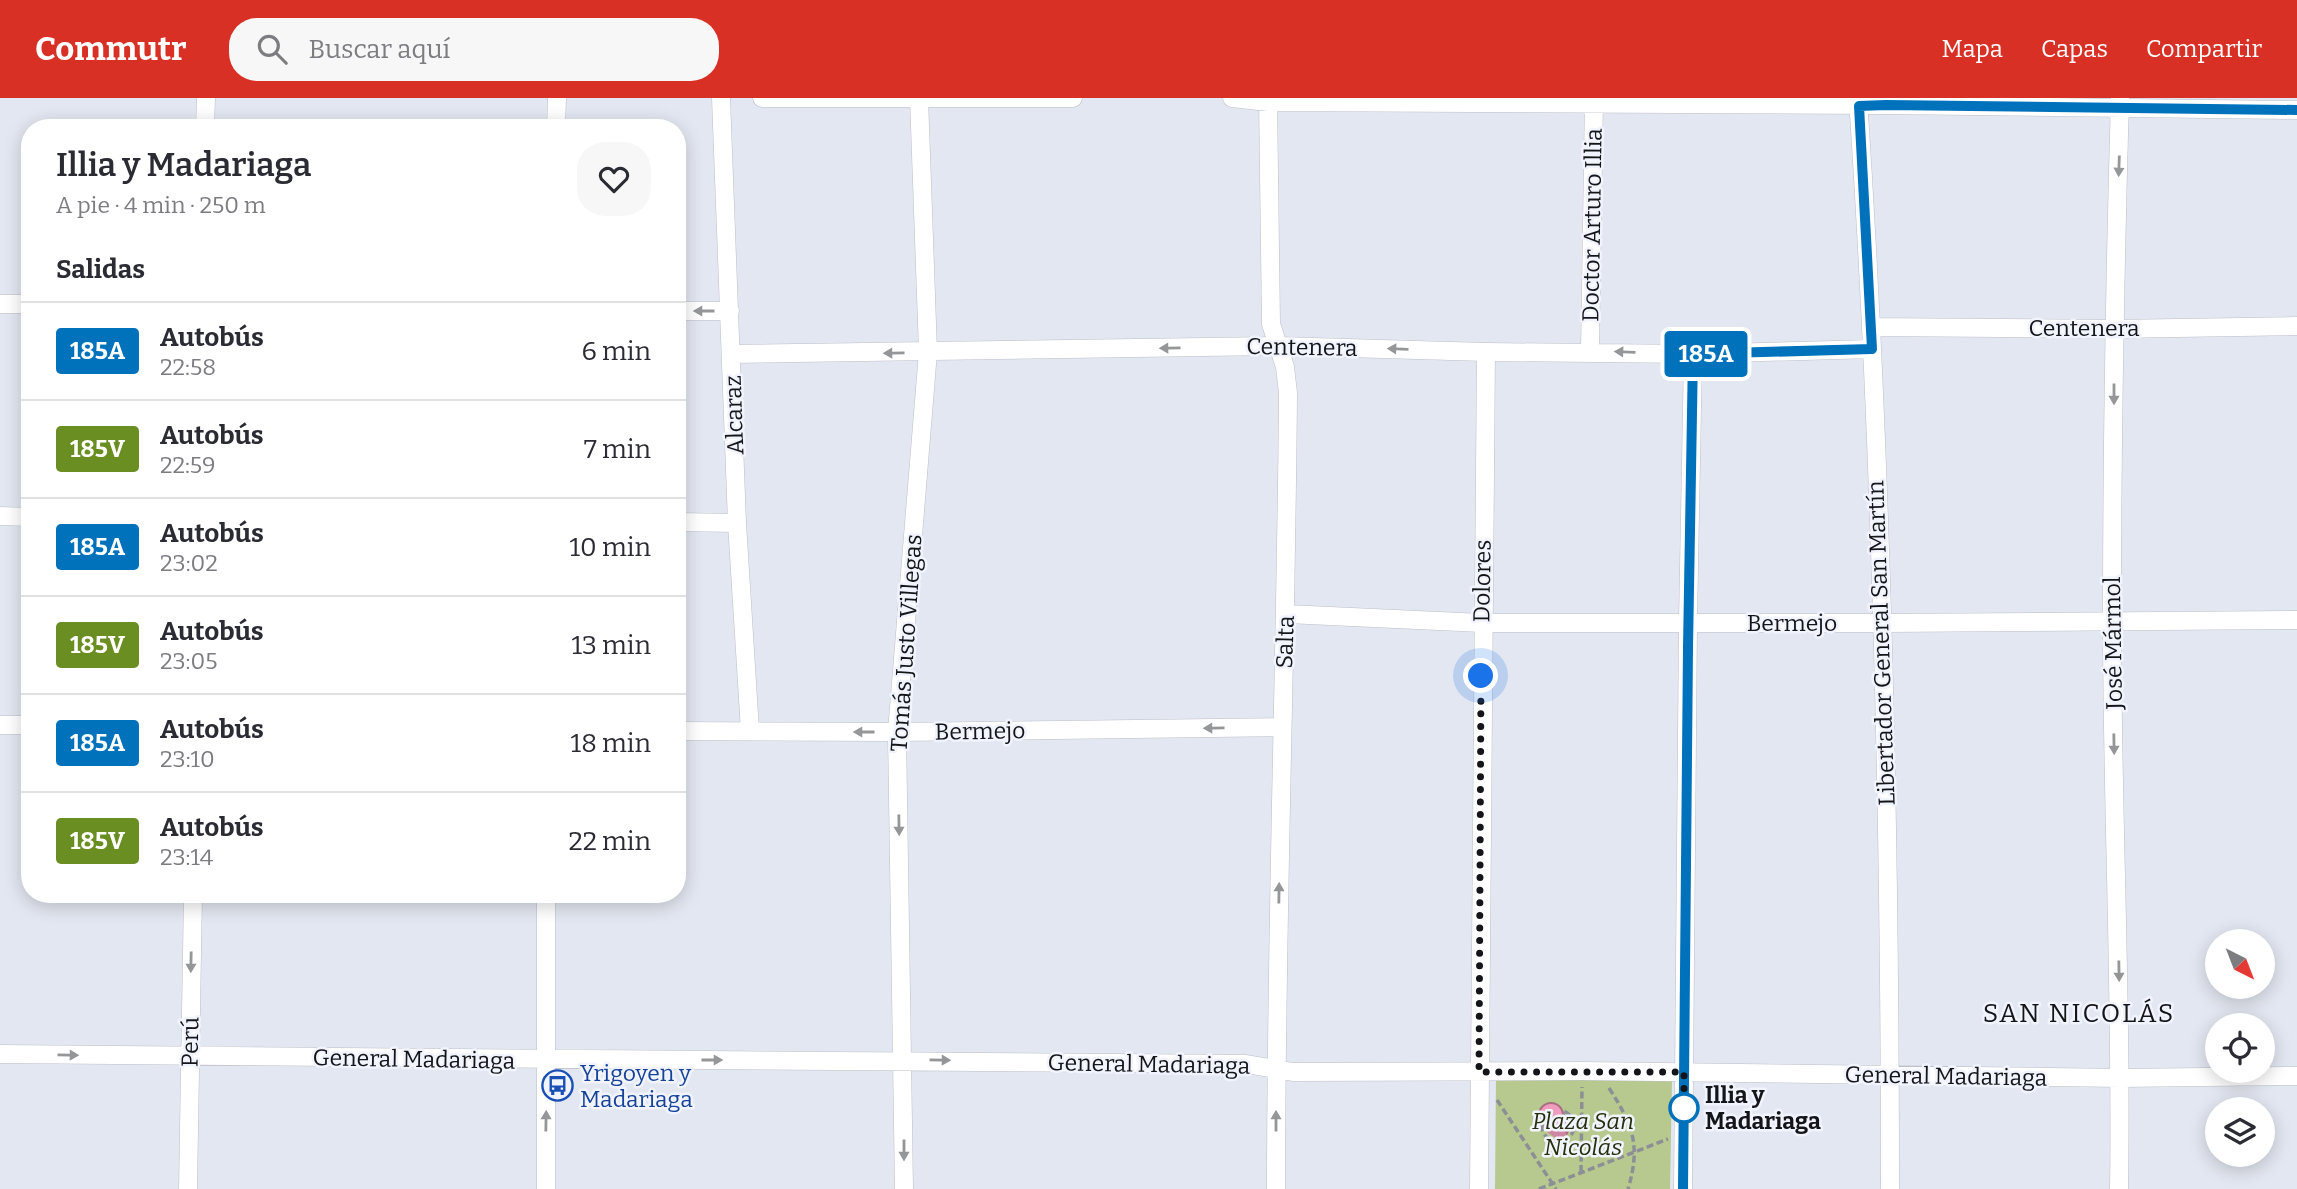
<!DOCTYPE html>
<html lang="es">
<meta charset="utf-8">
<style>
:root{--surface:#fff;--page:#f7f7f7;--text:#2b2b33;--muted:#7c7c81;--line:#e1e1e2;--accent:#d93025}
body{margin:0;font-family:Bitter,serif;background:var(--page);color:var(--text);height:100vh;display:flex;flex-direction:column;font-size:26px;white-space:nowrap}
*{box-sizing:border-box;margin:0}
p{font-size:23px;color:var(--muted)}
.icon{flex:none;width:38px;height:38px;fill:none;stroke:currentColor;stroke-width:2;stroke-linecap:round;stroke-linejoin:round}
.map{position:relative;flex:1;overflow:hidden}
.sheet{position:absolute;left:21px;top:21px;width:665px;height:784px;display:flex;flex-direction:column;background:var(--surface);border-radius:28px;box-shadow:0 4px 18px #0003}
.sheet>*{flex:none}
.badge{padding:0 14px;border-radius:5px;font-size:24px;line-height:46px}
.needle{width:46px;rotate:138deg}
.buttons{position:absolute;left:2205px;top:831px;display:grid;gap:14px}
.buttons a{display:grid;place-items:center;width:70px;height:70px;border-radius:50%;background:var(--surface);box-shadow:0 4px 18px #0003;font-size:35px}
.you{position:absolute;width:35px;height:35px;margin:-18px;border:5px solid #fff;border-radius:50%;background:#1a73e8;box-shadow:0 0 0 10px #1a73e833}
.map>.badge{position:absolute;translate:-50% -50%;box-shadow:0 0 0 4px #fff}
h2{padding:0 35px;font-size:26px;line-height:63px}
.round{display:grid;place-items:center;flex:none;width:74px;height:74px;border-radius:28px;background:var(--page)}
.summary{display:flex;align-items:center;justify-content:space-between;height:119px;padding:0 35px}
h1{font-size:33px;font-weight:600;line-height:52px}
ul{padding:0;list-style:none}
li{display:flex;align-items:center;gap:21px;height:98px;padding:0 35px;border-top:2px solid var(--line)}
li div{flex:1}
li b{display:block;font-size:26px}
li em{font-style:normal}
li .badge{min-width:77px;font-weight:700;text-align:center}
header{display:flex;align-items:center;gap:42px;box-sizing:border-box;height:98px;padding:0 35px;background:var(--accent);color:#fff}
header strong{font-size:33px}
nav{display:flex;gap:38px;margin-inline-start:auto;font-size:24px}
.search{width:490px;height:63px;background:var(--page);display:flex;align-items:center;gap:18px;box-sizing:border-box;padding:0 24px;border-radius:28px;color:var(--muted);font-size:26px}
.map>svg:first-child{display:block}
.green{fill:#b7c98e}
.lines{fill:none;stroke-linecap:round;stroke-linejoin:round}
.minor-casing{stroke:#bcbfc9;stroke-width:19}
.path{stroke:#8d8f96;stroke-width:3.5;stroke-dasharray:7 3.5;stroke-linecap:butt}
.minor{stroke:#fff;stroke-width:18}
.wall{fill:#ce87a3}
.shaded-wall{fill:#a86e84}
.building{fill:#f09dbd;stroke:#a86e84;stroke-width:2}
.oneway{fill:#959697}
.line-casing{stroke:#fff;stroke-width:16}
.line{stroke:#0072bc;stroke-width:10}
.walk{stroke:#141518;stroke-width:7;stroke-dasharray:0 12.6}
.stop-dot{fill:#fff;stroke:#0072bc;stroke-width:3.5}
.labels{text-anchor:middle;dominant-baseline:central;stroke-width:5;stroke-linejoin:round;paint-order:stroke}
.street-label{font-size:23px;fill:#141518;stroke:#f1f4fe}
.transit-label{font-size:23px;fill:#164399;stroke:#f1f4fe;text-anchor:start}
.stop-label{font-size:23px;font-weight:bold;fill:#141518;stroke:#f1f4fe;text-anchor:start}
.park-label{font-size:23px;font-style:italic;fill:#262e0c;stroke:#f1f4fe}
.quarter-label{font-size:26px;letter-spacing:2px;fill:#141518;stroke:#f1f4fe}
</style>
<header>
<strong>Commutr</strong>
<div class="search"><svg class="icon" aria-label="search" viewBox="0 0 24 24"><circle cx="10" cy="10" r="6"/><path d="M15 15l6 6"/></svg>Buscar aquí</div>
<nav><a>Mapa</a><a>Capas</a><a>Compartir</a></nav>
</header>
<div class="map">
<svg width="2297" height="1091" viewBox="0 0 2297 1091">
<rect width="100%" height="100%" fill="#e3e7f1"/>
<!-- green -->
<path class="green" d="M 1496,981 L 1672,982 L 1670,1091 L 1495,1091 Z"/>
<g class="lines">
<defs>
<path id="minor" d="M 721,0 L 737,425 L 750,633
M 762,0 L 1073,0
M 1232,0 L 1268,4 L 1886,7 L 2297,12
M 1268,0 L 1271,226 L 1285,269 L 1288,295 C 1286,560 1276,826 1276,1091
M 1858,0 C 1882,363 1890,727 1890,1091
M 205,30 L 206,0
M 556,30 L 557,0
M 0,206 L 30,206
M 677,213 L 730,213
M 1871,229 L 2114,231 L 2297,228
M 1590,253 L 1594,0
M 732,256 L 1278,248 L 1486,254 L 1693,256 L 1872,251
M 0,418 L 30,419
M 677,424 L 737,425
M 1287,516 L 1482,525 L 1883,525 L 2297,522
M 0,627 L 30,627
M 677,633 L 897,634 L 1282,629
M 0,956 C 415,962 831,961 1246,966 L 1293,974 L 1582,973 L 2121,980 L 2297,978
M 188,1091 L 193,796
M 546,1091 L 546,796
M 904,1091 L 897,634 L 928,254 L 919,0
M 1479,1091 L 1486,254
M 1683,1091 L 1688,524 L 1693,256
M 2119,1091 C 2122,901 2112,711 2112,521 C 2112,347 2115,174 2120,0"/>
</defs>
<!-- minor casing -->
<use href="#minor" class="minor-casing"/>
<!-- path -->
<path class="path" d="M 1609,990 C 1633,1027 1641,1048 1628,1091
M 1497,1002 L 1556,1091
M1542 1028a16 16 0 1 1 32 0a16 16 0 1 1-32 0Z
M 1581,1074 L 1582,989
M 1539,1091 L 1668,1041"/>
<!-- minor -->
<use href="#minor" class="minor"/>
</g>
<!-- wall -->
<path class="wall" d="M 1568,1021 L 1571,1029 L 1567,1037 L 1557,1041 L 1547,1034 L 1540,1023 Z"/>
<!-- shaded-wall -->
<path class="shaded-wall" d="M 1561,1011 L 1568,1021 L 1571,1029 L 1567,1037 L 1560,1026 Z"/>
<!-- building -->
<path class="building" d="M1539 1017a12 12 0 1 1 24 0a12 12 0 1 1-24 0Z"/>
<!-- one-way arrows -->
<defs><path id="oneway-solid" d="M-6-.8H1V-3.2L6.5 0L1 3.2V.8H-6Z" transform="scale(1.75)"/></defs>
<g class="oneway">
<use href="#oneway-solid" transform="translate(2119 68) rotate(92)"/>
<use href="#oneway-solid" transform="translate(704 213) rotate(-180)"/>
<use href="#oneway-solid" transform="translate(1170 250) rotate(179)"/>
<use href="#oneway-solid" transform="translate(1398 251) rotate(-178)"/>
<use href="#oneway-solid" transform="translate(1625 254) rotate(-178)"/>
<use href="#oneway-solid" transform="translate(894 255) rotate(179)"/>
<use href="#oneway-solid" transform="translate(2114 296) rotate(90)"/>
<use href="#oneway-solid" transform="translate(1214 630) rotate(179)"/>
<use href="#oneway-solid" transform="translate(864 634) rotate(-180)"/>
<use href="#oneway-solid" transform="translate(2114 646) rotate(89)"/>
<use href="#oneway-solid" transform="translate(899 727) rotate(89)"/>
<use href="#oneway-solid" transform="translate(1279 795) rotate(-89)"/>
<use href="#oneway-solid" transform="translate(191 864) rotate(91)"/>
<use href="#oneway-solid" transform="translate(2119 873) rotate(89)"/>
<use href="#oneway-solid" transform="translate(68 957) rotate(1)"/>
<use href="#oneway-solid" transform="translate(712 962)"/>
<use href="#oneway-solid" transform="translate(940 962) rotate(1)"/>
<use href="#oneway-solid" transform="translate(546 1023) rotate(-89)"/>
<use href="#oneway-solid" transform="translate(1276 1023) rotate(-90)"/>
<use href="#oneway-solid" transform="translate(904 1052) rotate(90)"/>
</g>
<g class="lines">
<defs>
<path id="line" d="M 1683,1091 L 1688,550 L 1693,256 L 1872,251 L 1859,8 L 1886,7 L 2297,12"/>
</defs>
<!-- line casing -->
<use href="#line" class="line-casing"/>
<!-- line -->
<use href="#line" class="line"/>
<!-- walk -->
<path class="walk" d="M 1481,578 L 1479,974 L 1684,974 L 1684,1015 L 1684,1010"/>
</g>
<!-- icons -->
<defs>
<symbol id="bus-ring" viewBox="-11 -11 22 22"><circle r="9.5" fill="#f1f4fe" stroke="#1a4fb4" stroke-width="1.5"/><path d="M-5-6H5V4H4V6H2V4H-2V6H-4V4H-5ZM-3.5-4V0h7V-4ZM-3.5 1.2v1.5H-2V1.2ZM2 1.2v1.5H3.5V1.2Z" fill="#1a4fb4"/></symbol>
</defs>
<g fill-rule="evenodd">
<use href="#bus-ring" x="540" y="970" width="35" height="35"/>
</g>
<!-- markers -->
<circle class="stop-dot" cx="1684" cy="1010" r="14"/>
<g class="labels">
<!-- street labels -->
<g class="street-label">
<text transform="translate(1592 127) rotate(-89)">Doctor Arturo Illia</text>
<text x="2084" y="230">Centenera</text>
<text transform="translate(1302 249) rotate(1)">Centenera</text>
<text transform="translate(734 317) rotate(-92)">Alcaraz</text>
<text transform="translate(1482 483) rotate(-89)">Dolores</text>
<text x="1792" y="525">Bermejo</text>
<text transform="translate(1285 544) rotate(-88)">Salta</text>
<text transform="translate(906 545) rotate(-86)">Tomás Justo Villegas</text>
<text transform="translate(1881 545) rotate(-92)">Libertador General San Martín</text>
<text transform="translate(2113 545) rotate(-91)">José Mármol</text>
<text transform="translate(980 633) rotate(-1)">Bermejo</text>
<text transform="translate(190 944) rotate(-89)">Perú</text>
<text transform="translate(414 961) rotate(1)">General Madariaga</text>
<text transform="translate(1149 966) rotate(1)">General Madariaga</text>
<text transform="translate(1946 978) rotate(1)">General Madariaga</text>
</g>
<!-- transit labels -->
<g class="transit-label">
<text x="580" y="975">Yrigoyen y<tspan x="580" dy="26">Madariaga</tspan></text>
</g>
<!-- stop labels -->
<g class="stop-label">
<text x="1705" y="997">Illia y<tspan x="1705" dy="26">Madariaga</tspan></text>
</g>
<!-- park labels -->
<g class="park-label">
<text x="1583" y="1023">Plaza San<tspan x="1583" dy="26">Nicolás</tspan></text>
</g>
<!-- quarter labels -->
<g class="quarter-label">
<text x="2079" y="915">SAN NICOLÁS</text>
</g>
</g>
</svg>
<div class="buttons">
<a><svg class="needle" viewBox="-14 -14 28 28"><path d="M0-13l5 13h-10z" fill="#e53935"/><path d="M0 13l5-13h-10z" fill="#7c7c81"/></svg></a>
<a><svg class="icon" aria-label="locate" viewBox="0 0 24 24"><circle cx="12" cy="12" r="6"/><path d="M12 2v4M12 18v4M2 12h4M18 12h4"/></svg></a>
<a><svg class="icon" aria-label="layers" viewBox="0 0 24 24"><path d="M12 4l9 5-9 5-9-5zM3 14l9 5 9-5"/></svg></a>
</div>
<div class="you" style="left:1481px;top:578px"></div>
<b class="badge" style="left:1706px;top:256px;background:#0072bc;color:#fff">185A</b>
<section class="sheet">
<div class="summary"><div><h1>Illia y Madariaga</h1><p>A pie · 4 min · 250 m</p></div><a class="round"><svg class="icon" aria-label="heart" viewBox="0 0 24 24"><path d="M12 20l-8-8c-3-5 5-10 8-4 3-6 11-1 8 4z"/></svg></a></div>
<h2>Salidas</h2>
<ul>
<li><span class="badge" style="background:#0072bc;color:#fff">185A</span><div><b>Autobús</b><p>22:58</p></div><em>6 min</em></li>
<li><span class="badge" style="background:#6b8e23;color:#fff">185V</span><div><b>Autobús</b><p>22:59</p></div><em>7 min</em></li>
<li><span class="badge" style="background:#0072bc;color:#fff">185A</span><div><b>Autobús</b><p>23:02</p></div><em>10 min</em></li>
<li><span class="badge" style="background:#6b8e23;color:#fff">185V</span><div><b>Autobús</b><p>23:05</p></div><em>13 min</em></li>
<li><span class="badge" style="background:#0072bc;color:#fff">185A</span><div><b>Autobús</b><p>23:10</p></div><em>18 min</em></li>
<li><span class="badge" style="background:#6b8e23;color:#fff">185V</span><div><b>Autobús</b><p>23:14</p></div><em>22 min</em></li>
</ul>
</section>
</div>
